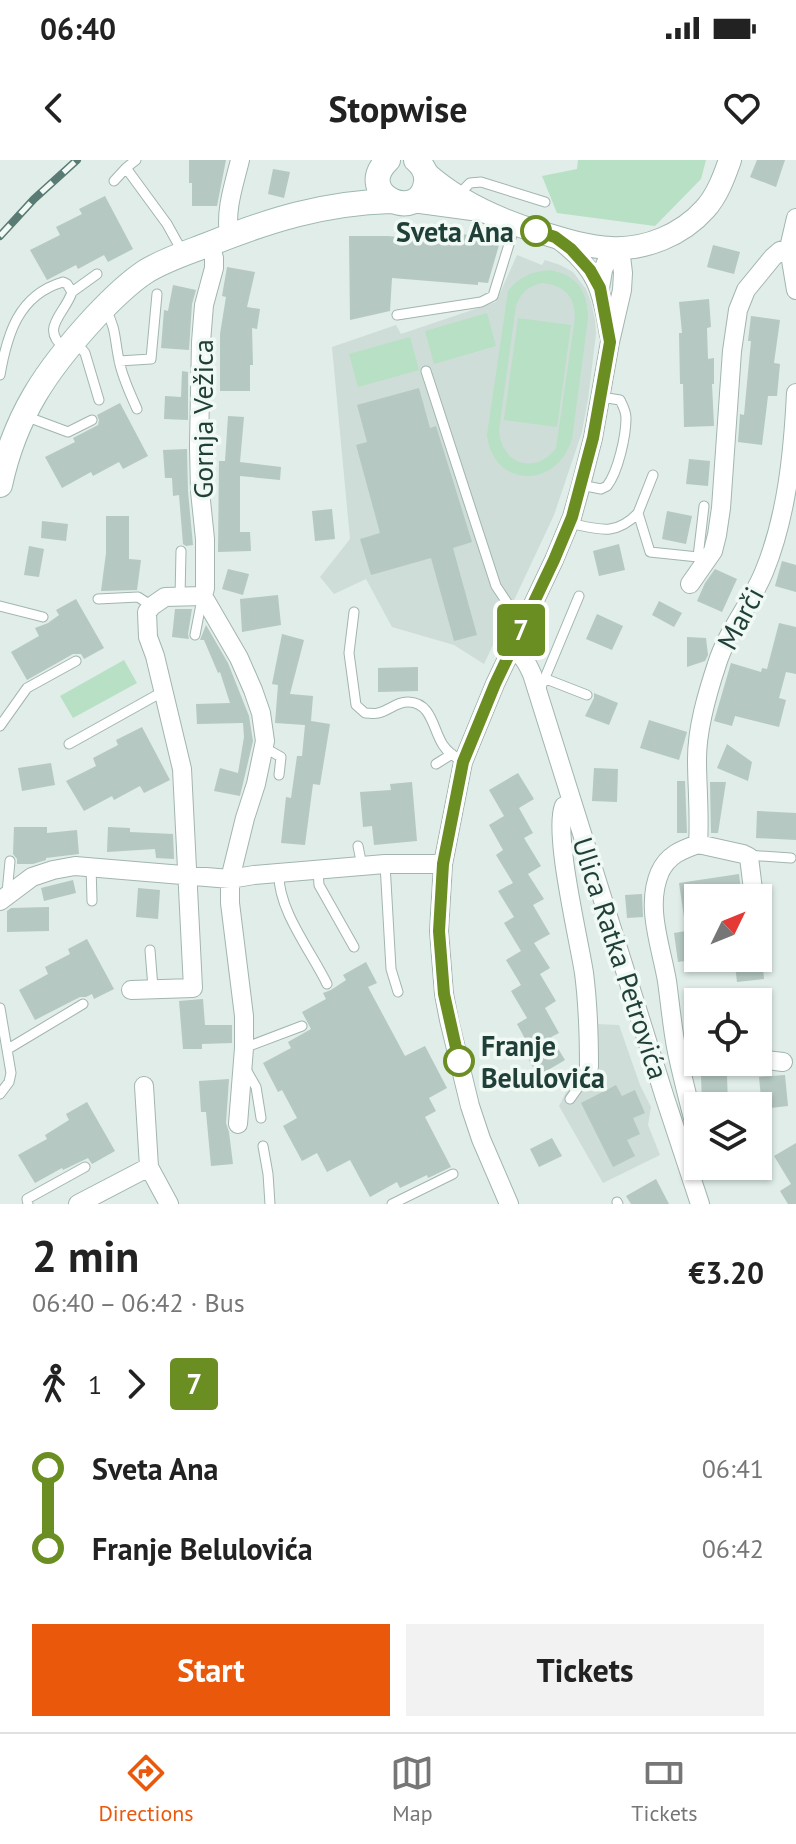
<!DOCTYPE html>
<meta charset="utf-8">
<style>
:root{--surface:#fff;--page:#f2f2f2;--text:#222;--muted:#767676;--line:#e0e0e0;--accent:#ea580c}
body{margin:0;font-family:"PT Sans",sans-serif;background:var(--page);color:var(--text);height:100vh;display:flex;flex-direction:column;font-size:30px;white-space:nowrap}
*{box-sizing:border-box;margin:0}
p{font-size:26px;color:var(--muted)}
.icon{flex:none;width:44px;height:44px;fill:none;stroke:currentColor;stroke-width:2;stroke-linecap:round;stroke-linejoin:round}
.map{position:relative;height:1044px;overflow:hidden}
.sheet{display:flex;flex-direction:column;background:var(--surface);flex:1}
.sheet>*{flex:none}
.badge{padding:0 16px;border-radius:6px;font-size:28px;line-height:52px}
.needle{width:52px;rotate:47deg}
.buttons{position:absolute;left:684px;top:724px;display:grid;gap:16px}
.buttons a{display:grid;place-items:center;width:88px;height:88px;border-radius:0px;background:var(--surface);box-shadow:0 2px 6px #0004;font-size:40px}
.map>.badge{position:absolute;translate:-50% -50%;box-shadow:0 0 0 4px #fff}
.legs{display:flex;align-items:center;gap:12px;height:88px;padding:0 32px;font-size:26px}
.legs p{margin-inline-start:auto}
.head{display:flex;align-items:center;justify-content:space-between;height:136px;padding:0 32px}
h1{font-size:44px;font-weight:800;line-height:60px}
.primary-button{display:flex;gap:16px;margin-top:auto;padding:16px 32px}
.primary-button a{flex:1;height:92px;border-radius:0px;background:var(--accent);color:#fff;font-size:32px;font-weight:800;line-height:92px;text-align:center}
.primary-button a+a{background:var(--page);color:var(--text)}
ul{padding:0 32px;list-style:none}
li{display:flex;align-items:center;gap:28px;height:80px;font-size:30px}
li i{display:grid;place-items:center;width:12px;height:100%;margin:0 10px;background:currentColor}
li i::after{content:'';width:20px;height:20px;margin:-10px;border:6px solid;border-radius:50%;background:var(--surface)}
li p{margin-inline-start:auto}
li:first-child i{background:linear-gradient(#0000 50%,currentColor 0)}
li:last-child i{background:linear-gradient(currentColor 50%,#0000 0)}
.status{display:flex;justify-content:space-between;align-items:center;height:56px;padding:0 40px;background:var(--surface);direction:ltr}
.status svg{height:22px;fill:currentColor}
header{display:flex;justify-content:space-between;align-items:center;height:104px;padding:0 32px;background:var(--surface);font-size:36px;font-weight:800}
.tab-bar{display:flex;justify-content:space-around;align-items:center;height:112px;border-top:2px solid var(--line);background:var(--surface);font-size:22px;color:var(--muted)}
.tab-bar a{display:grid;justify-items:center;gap:4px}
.tab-bar .on{color:var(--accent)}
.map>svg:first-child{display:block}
.built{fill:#ceddd7}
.green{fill:#b7e0c4;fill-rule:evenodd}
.building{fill:#b5c8c1}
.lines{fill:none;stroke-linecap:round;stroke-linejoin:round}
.service-casing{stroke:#a2b5b0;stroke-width:11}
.minor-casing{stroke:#a2b5b0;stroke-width:20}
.tertiary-casing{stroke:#a2b5b0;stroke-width:24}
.secondary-casing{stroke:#9eb9b1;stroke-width:26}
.service{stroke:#fff;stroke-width:9}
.minor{stroke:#fff;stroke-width:18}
.tertiary{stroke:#fff;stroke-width:22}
.secondary{stroke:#fff;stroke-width:24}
.rail-casing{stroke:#597b73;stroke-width:8}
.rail{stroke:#f1f9f5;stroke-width:5;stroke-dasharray:15;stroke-linecap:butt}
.line-1-casing{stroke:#fff;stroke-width:18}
.line-1{stroke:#6b8e23;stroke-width:12}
.stop-1-dot{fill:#fff;stroke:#6b8e23;stroke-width:4}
.labels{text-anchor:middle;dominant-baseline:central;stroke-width:7;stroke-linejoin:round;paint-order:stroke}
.stop-label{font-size:28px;font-weight:bold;fill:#1f3f38;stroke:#f1f9f5;text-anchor:end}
.street-label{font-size:28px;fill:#1f3f38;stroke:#f1f9f5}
</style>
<div class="status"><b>06:40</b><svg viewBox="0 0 49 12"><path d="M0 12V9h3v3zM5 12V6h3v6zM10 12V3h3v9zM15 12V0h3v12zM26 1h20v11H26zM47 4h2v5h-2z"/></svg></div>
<header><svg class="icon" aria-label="back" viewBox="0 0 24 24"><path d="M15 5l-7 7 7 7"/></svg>Stopwise<svg class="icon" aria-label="heart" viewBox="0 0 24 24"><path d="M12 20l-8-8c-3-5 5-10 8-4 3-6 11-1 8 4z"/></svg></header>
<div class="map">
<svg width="796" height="1044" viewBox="0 0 796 1044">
<rect width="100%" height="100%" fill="#e0ede8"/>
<!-- built -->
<path class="built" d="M 517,95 L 542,105 L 545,100 L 560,105 L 573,112 L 586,129 L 591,142 L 595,159 L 596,174 L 588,239 L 582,272 L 554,355 L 484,504 L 454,485 L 392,467 L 366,419 L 334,434 L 320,417 L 350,379 L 332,187 L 396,165 L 401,174 L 496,142 Z
M 595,864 L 619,865 L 640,925 L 651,947 L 648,965 L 660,995 L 603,1023 L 559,946 L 579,907 L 596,907 Z"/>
<!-- green -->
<path class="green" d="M 578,0 L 706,0 L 701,19 L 655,66 L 557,53 L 542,16 L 577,9 Z
M 550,110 C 578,116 587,130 588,158 L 572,279 C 555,332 492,326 487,275 L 508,131 C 520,116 531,112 550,110 ZM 542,123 C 564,125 575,136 575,158 L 556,288 C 535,316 501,304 499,270 L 516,145 C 522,132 528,126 542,123 Z
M 487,153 L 496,186 L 434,204 L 425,171 Z
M 518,158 L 571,165 L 557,267 L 504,260 Z
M 410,177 L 419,210 L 358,227 L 349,194 Z
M 124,500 L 137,523 L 73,558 L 60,536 Z"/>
<!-- building -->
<path class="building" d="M 189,0 L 226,0 L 217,46 L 192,46 L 192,23 L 189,23 Z
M 757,0 L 785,0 L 776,27 L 750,17 Z
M 273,9 L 290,12 L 284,38 L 268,34 Z
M 105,36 L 133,89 L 108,102 L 104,95 L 78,109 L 76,105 L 47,120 L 30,90 L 60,75 L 56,67 L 82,54 L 79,49 Z
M 449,73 L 501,78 L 488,123 L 478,122 L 478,125 L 392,118 L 390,151 L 350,160 L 349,76 L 387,76 L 448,81 Z
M 713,85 L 740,92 L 734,114 L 707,107 Z
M 227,107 L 255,112 L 247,147 L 260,149 L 257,169 L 252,168 L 253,205 L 250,205 L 250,231 L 220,231 L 220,174 L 226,137 L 222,136 Z
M 173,125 L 196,130 L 192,144 L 189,190 L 161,188 L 164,150 L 168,151 Z
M 709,139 L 711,167 L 707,168 L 708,199 L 714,198 L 714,224 L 712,224 L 714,266 L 684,267 L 683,224 L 680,224 L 679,173 L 682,173 L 679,142 Z
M 751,156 L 780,160 L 774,203 L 780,204 L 777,236 L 768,236 L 762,285 L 738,282 L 740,254 L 744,255 L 751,181 L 748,181 Z
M 182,211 L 188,212 L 188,260 L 164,259 L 165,236 L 181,237 Z
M 419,228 L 430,268 L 436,266 L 472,382 L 453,388 L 477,475 L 454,481 L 431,398 L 371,415 L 360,379 L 380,373 L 356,285 L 367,282 L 357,245 Z
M 120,243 L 148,296 L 123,309 L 119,302 L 93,316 L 91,312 L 62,328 L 45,297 L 75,282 L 73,278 L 98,265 L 99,260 L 97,255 Z
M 228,256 L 244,257 L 240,302 L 281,307 L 280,320 L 240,316 L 240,372 L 250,372 L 251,391 L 218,392 L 219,301 L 225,301 Z
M 187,289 L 188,331 L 193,385 L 186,386 L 183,384 L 179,335 L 173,336 L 172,318 L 165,318 L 163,290 Z
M 689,299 L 710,301 L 708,326 L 686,324 Z
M 332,349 L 335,379 L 315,381 L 312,351 Z
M 667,351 L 692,356 L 686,384 L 662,379 Z
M 106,356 L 129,356 L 129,399 L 141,400 L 137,430 L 101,431 L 106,393 Z
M 42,361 L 68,364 L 66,381 L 41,378 Z
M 619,384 L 625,410 L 599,416 L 593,391 Z
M 29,386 L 44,389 L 39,417 L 24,415 Z
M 782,401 L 796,405 L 796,432 L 775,426 Z
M 228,409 L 249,414 L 243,435 L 222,429 Z
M 715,409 L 737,419 L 722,452 L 697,441 L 705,423 Z
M 278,435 L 281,465 L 242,472 L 240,439 Z
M 76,439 L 104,488 L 84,499 L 81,494 L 73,494 L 27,520 L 11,492 L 39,476 L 35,468 L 48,463 L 59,455 L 56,450 Z
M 659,441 L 682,453 L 674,467 L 652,455 Z
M 175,449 L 192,449 L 188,474 L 189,479 L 172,477 Z
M 597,454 L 623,466 L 612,490 L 586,479 Z
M 779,463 L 796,467 L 796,514 L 786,512 L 779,538 L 786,540 L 779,567 L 735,556 L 732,566 L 714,561 L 731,503 L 761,512 L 762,508 L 767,509 Z
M 206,465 L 228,503 L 249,556 L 253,581 L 240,636 L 214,631 L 220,608 L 238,613 L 244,577 L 243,563 L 197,564 L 196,544 L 230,543 L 220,512 L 218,513 L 204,480 L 200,480 Z
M 282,474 L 304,480 L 290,534 L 313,536 L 311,561 L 330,564 L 320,625 L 313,624 L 305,685 L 281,683 L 286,637 L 291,638 L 297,596 L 302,596 L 305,565 L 275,563 L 278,525 L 272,524 Z
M 687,477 L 706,478 L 708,495 L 705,501 L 687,507 Z
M 418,507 L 418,531 L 378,532 L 378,508 Z
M 594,533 L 618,543 L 609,565 L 585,556 L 594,538 Z
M 649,560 L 687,572 L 679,600 L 640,588 Z
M 142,567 L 170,620 L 144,633 L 140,626 L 114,640 L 112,636 L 84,651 L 66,621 L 96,606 L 93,598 L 118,585 L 116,580 Z
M 727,584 L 752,602 L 748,621 L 717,608 Z
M 51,603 L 55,625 L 22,631 L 18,608 Z
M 594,608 L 618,609 L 617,642 L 592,641 Z
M 518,613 L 534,639 L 519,648 L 533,673 L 524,678 L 541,706 L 528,714 L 544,739 L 533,745 L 550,774 L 534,783 L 550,808 L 540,814 L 556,841 L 545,848 L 559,873 L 551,877 L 565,900 L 538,916 L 525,893 L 531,890 L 517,864 L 527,858 L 511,831 L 521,825 L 506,800 L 521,791 L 504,763 L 514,757 L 498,731 L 513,723 L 496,695 L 503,690 L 489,665 L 504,656 L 489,630 Z
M 677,621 L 685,621 L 687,673 L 677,673 Z
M 412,622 L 417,681 L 374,685 L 372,666 L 363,667 L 360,632 L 391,630 L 390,624 Z
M 710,622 L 726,622 L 718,673 L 711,673 Z
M 757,651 L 796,653 L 796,680 L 756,678 Z
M 14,667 L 47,667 L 47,673 L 77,670 L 79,694 L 46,698 L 46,700 L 33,704 L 17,704 L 17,699 L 13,694 Z
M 108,667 L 130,668 L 130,672 L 173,674 L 174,699 L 156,698 L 155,689 L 107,692 Z
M 739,714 L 742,738 L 698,738 L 698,799 L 678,802 L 674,773 L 686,771 L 679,723 Z
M 73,720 L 76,733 L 44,741 L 41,728 Z
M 138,728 L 160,730 L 158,759 L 136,757 Z
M 642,734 L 643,757 L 627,758 L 625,735 Z
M 49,747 L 49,771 L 7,772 L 7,751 L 11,748 Z
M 87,779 L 114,829 L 94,839 L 92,834 L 86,837 L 80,837 L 35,860 L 19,830 L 48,814 L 45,807 L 70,794 L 68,789 Z
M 734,798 L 762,798 L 764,819 L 737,822 Z
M 366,802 L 377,823 L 368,827 L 405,896 L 425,886 L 447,928 L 429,938 L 436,951 L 425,957 L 451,1007 L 428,1018 L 427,1015 L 400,1028 L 397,1022 L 370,1037 L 350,1000 L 327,1012 L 317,993 L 302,1001 L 283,966 L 297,958 L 282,930 L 278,932 L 263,903 L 291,888 L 288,882 L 311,869 L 302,852 L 326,839 L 323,833 L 331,830 L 346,820 L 343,815 Z
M 203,839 L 205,865 L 232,865 L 232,883 L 202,884 L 202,889 L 183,889 L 179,841 Z
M 701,915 L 727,915 L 728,946 L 702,946 Z
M 785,915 L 788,946 L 762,949 L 759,917 Z
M 229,919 L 226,963 L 229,972 L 233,1004 L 211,1006 L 206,952 L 201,952 L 199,921 Z
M 616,925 L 622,936 L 635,930 L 645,953 L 633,958 L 640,974 L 627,980 L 635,996 L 613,1007 L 581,943 Z
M 87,942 L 115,991 L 92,1004 L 88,998 L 63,1010 L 62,1008 L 35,1023 L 18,995 L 47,979 L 45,975 L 69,960 L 66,954 Z
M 552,978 L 562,996 L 539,1007 L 530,989 Z
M 796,983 L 796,1044 L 788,1044 L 780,1031 L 791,1024 L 774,996 Z
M 656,1019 L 669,1044 L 631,1044 L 626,1036 Z"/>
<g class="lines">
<defs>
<path id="service" d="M 126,8 L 136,0
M 114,21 L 126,8 L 167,64 L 182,91
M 458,35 L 470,23 L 481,22 L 545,42
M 72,132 L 97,114
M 106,151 C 116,166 115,183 119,200 C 122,217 130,233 137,249
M 397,155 L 481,142 L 493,136 L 515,65
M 75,181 L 85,193 L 99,240
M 119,201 L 151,199 L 157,134
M 426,211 L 496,426 L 508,444 L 528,455
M 0,215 C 7,175 18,135 63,122 L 67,124 L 72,132 C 65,154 38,169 66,189
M 25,256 L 68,272 L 92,260
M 653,315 L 638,353 L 650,392 L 698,397 L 704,346
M 581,325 L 601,329 L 607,326 C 618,312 626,276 626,258 C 626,251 623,246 620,240 L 601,237
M 569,363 C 598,369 615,377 638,353
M 180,437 L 181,391
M 98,439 L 138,437 L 152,446
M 0,446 L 43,457
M 354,452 L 349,493 L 356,545 L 365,553 C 370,553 374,554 378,553 C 389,551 397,541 409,542 C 432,543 433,570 443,585 C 448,593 455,597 463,602
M 195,475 L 202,439
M 546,519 L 587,535
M 539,532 L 579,436
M 0,566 L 27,528 L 76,501
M 69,584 L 164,531
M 265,588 L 281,597 L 279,615
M 436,604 L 452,594
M 358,686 L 362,706
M 746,695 L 791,698
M 385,704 L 391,809 L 398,832
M 91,706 L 92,741
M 318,711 L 319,725 L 354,787
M 279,714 C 278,750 311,791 327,824
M 7,733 L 10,701
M 150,790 L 153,828
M 0,848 L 11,913 L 9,922 L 0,934
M 244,888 L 302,866
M 8,889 L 83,844
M 244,906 L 256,927 L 261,958
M 570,939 L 587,915 L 589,907
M 263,986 L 268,1014 L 270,1044
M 617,1042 L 618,1044
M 28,1044 L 27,1039 L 85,1007
M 392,1044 L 453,1014"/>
<path id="minor" d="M 796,58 L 789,88 L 796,130
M 229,76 C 225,49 234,25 240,0
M 557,79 C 596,107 602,129 609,175
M 600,128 L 603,110 L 612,88
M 690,424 L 713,391 L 717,375 L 721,348 L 732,191 L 738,150 L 746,130 L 773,97 L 780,91 L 789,88
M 203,436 L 239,498 L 253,530 L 261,553 L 265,581 L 256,624 L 245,658 L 230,719 L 230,743 L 244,856 L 244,888 L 238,964
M 512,489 C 523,495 527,503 532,514 L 665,938 L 700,1044
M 572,643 L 564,646 C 553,672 579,780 584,813 C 588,844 589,876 589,907
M 698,684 C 681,690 668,695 660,712 C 645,746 661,786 667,821 C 670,843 672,865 676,887 C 682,917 690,947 698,977
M 754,738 L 749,697 L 743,694 L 698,684 C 700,655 697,628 697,599 C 697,568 707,534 717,504 C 727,471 751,444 764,412 C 787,356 793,293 796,233
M 0,741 L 32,717 L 53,710 L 75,706 L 230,719 L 254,715 L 385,704 L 443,704
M 131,830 L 193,828 L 182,609 L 155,496 L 148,477 L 147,452 L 152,446 L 165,437 L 203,436 L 205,428 L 205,379 L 200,331 L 199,286 L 201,182 L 204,145 L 214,108 L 214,98 L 210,83
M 678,896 L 698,896
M 758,899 L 783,902
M 149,1007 L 169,1044
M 78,1044 L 149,1007 L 144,926
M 509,1044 L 481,979 L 470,946 L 449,860 L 444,834 L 439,771 L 443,704 L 463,602 L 495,524 L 554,400 L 572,357 L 581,325 L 593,278 L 610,182 L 622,130 L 623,113 L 621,96 L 618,88"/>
<path id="tertiary" d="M 425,12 C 456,40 499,60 539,72 C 562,79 586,87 611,88 C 645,90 682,75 705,49 C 717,36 724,17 730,0
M 413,41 L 472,49"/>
<path id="secondary" d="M 388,0 C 352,35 421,65 426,22 C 427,13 423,6 416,0
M 0,325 C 15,255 47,209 95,157 C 110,141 127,124 145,112 C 164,100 186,93 207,85 C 269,60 324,43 391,41"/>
</defs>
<!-- service casing -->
<use href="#service" class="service-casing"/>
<!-- minor casing -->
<use href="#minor" class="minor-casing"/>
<!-- tertiary casing -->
<use href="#tertiary" class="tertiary-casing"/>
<!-- secondary casing -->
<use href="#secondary" class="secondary-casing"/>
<!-- service -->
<use href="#service" class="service"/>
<!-- minor -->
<use href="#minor" class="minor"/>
<!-- tertiary -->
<use href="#tertiary" class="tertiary"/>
<!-- secondary -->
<use href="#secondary" class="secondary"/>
<defs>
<path id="rail" d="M 0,76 L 34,39 L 77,0"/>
</defs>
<!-- rail casing -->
<use href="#rail" class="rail-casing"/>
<!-- rail -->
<use href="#rail" class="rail"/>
</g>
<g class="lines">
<defs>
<path id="line-1" d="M 459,901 L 444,834 L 439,771 L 443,704 L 463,602 L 495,524 L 554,400 L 572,357 L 593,278 L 610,182 L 600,128 L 590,110 L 571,89 L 555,77 L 536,71"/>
</defs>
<!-- line-1 casing -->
<use href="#line-1" class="line-1-casing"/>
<!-- line-1 -->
<use href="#line-1" class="line-1"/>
</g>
<!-- markers -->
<g class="stop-1-dot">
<circle cx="536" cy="71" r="14"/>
<circle cx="459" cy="901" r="14"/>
</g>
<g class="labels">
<!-- stop labels -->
<g class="stop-label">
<text x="514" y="71">Sveta Ana</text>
<text x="481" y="885" text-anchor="start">Franje<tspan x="481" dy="32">Belulovića</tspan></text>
</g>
<!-- street labels -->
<g class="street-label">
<text transform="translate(202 259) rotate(-90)">Gornja Vežica</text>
<text transform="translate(740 458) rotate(-62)">Marči</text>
<text transform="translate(621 798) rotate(72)">Ulica Ratka Petrovića</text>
</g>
</g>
</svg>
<div class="buttons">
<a><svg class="needle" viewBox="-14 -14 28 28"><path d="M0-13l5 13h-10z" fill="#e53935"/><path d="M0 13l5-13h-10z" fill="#767676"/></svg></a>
<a><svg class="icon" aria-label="locate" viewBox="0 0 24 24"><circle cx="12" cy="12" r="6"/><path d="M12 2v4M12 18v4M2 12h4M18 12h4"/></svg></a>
<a><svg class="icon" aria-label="layers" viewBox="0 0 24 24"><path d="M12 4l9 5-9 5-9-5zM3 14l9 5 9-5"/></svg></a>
</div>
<b class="badge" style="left:521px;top:470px;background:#6b8e23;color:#fff">7</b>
</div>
<section class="sheet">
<div class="head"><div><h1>2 min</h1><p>06:40 – 06:42 · Bus</p></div><b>€3.20</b></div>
<div class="legs"><svg class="icon" aria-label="walk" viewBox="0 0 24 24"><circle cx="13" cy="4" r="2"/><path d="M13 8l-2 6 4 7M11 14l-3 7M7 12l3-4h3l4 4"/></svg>1<svg class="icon" aria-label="forward" viewBox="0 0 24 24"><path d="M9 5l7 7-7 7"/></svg><b class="badge" style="background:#6b8e23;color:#fff">7</b></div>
<ul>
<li><i style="color:#6b8e23"></i><b>Sveta Ana</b><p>06:41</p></li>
<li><i style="color:#6b8e23"></i><b>Franje Belulovića</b><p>06:42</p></li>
</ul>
<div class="primary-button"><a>Start</a><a>Tickets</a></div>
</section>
<nav class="tab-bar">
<a class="on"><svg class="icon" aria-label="directions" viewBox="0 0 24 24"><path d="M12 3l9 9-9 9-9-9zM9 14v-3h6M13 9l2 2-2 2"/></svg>Directions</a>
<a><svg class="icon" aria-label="map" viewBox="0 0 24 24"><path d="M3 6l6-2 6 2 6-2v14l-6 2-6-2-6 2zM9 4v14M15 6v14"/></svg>Map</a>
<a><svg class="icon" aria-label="tickets" viewBox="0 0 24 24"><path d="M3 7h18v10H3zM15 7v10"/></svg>Tickets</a>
</nav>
